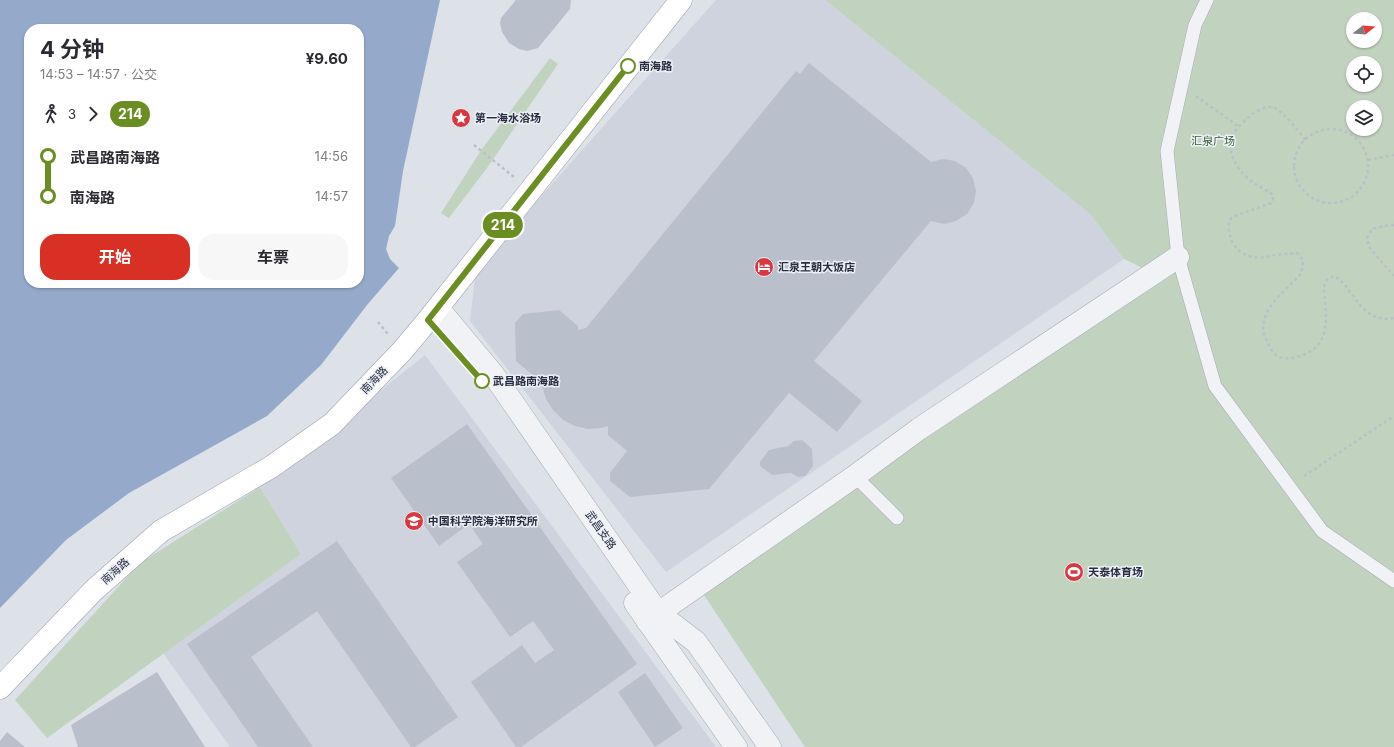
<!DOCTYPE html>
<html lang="zh">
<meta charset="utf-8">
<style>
:root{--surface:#fff;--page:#f7f7f7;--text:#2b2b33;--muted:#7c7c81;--accent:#d93025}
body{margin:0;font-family:Inter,"Noto Sans SC",sans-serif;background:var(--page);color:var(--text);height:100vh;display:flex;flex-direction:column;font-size:15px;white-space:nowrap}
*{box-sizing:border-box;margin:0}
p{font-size:13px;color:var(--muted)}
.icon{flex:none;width:22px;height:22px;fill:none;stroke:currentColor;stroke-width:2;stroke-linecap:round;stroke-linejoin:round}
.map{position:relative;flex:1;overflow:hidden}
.drawer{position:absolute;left:24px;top:24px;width:340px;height:264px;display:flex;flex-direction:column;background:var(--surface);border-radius:16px;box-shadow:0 1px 3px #0004}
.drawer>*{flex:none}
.badge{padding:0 8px;border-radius:13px;font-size:14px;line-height:26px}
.needle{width:26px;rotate:73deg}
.controls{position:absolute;left:1346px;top:12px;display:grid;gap:8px}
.controls a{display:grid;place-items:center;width:36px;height:36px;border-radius:50%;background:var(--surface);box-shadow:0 1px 3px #0004;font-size:20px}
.map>.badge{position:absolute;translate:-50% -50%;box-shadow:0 0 0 2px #fff}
.legs{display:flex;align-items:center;gap:6px;height:44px;padding:0 16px;font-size:13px}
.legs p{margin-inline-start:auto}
.overview{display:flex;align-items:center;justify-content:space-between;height:68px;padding:0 16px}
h1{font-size:22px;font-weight:700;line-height:30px}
.action{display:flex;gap:8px;margin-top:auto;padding:8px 16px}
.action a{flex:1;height:46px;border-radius:16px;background:var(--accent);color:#fff;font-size:16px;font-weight:700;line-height:46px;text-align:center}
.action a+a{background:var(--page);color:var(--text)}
ul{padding:0 16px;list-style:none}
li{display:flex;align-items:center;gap:14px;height:40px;font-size:15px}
li i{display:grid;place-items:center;width:6px;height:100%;margin:0 5px;background:currentColor}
li i::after{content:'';width:10px;height:10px;margin:-5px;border:3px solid;border-radius:50%;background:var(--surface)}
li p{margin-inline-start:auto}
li:first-child i{background:linear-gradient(#0000 50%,currentColor 0)}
li:last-child i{background:linear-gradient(currentColor 50%,#0000 0)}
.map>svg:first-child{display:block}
.built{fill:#cfd3de}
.green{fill:#c1d3be;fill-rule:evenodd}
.water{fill:#95aacb;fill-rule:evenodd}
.building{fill:#babfcc}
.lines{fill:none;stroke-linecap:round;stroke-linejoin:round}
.service-casing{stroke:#a6abb6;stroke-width:14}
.minor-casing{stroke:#a6abb6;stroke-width:23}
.tertiary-casing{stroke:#a6abb6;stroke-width:23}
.primary-casing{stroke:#9ca3b5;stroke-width:23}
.path{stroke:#bbbfc7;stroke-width:2.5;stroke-dasharray:3 3;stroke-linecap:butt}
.service{stroke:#f0f2f6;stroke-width:13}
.minor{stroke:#f0f2f6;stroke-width:22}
.tertiary{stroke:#f0f2f6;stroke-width:22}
.primary{stroke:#fff;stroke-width:22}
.line-1-casing{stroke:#fff;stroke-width:9}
.line-1{stroke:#6b8e23;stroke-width:6}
.stop-1-dot{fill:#fff;stroke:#6b8e23;stroke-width:2}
.labels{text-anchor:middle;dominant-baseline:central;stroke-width:3;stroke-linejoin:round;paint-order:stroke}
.stop-label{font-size:11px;font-weight:bold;fill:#262c40;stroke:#edf0f6;text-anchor:start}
.poi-label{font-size:11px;font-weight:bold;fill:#262c40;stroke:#edf0f6;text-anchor:start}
.park-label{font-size:11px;fill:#355d32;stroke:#edf0f6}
.street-label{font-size:11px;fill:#262c40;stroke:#edf0f6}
</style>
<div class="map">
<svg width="1394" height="747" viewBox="0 0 1394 747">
<rect width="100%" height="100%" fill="#dde1e8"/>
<!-- built -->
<path class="built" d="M 716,0 L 825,0 L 1090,214 L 1124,259 L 666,572 L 470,321 L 476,269 Z
M 425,355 L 716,747 L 230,747 L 163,653 L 301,554 L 260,487 Z"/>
<!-- green -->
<path class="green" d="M 825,0 L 1394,0 L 1394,747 L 805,747 L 698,586 L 1153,273 L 1124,259 L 1090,214 ZM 1353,19 L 1375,19 L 1375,41 L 1353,41 ZM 1353,63 L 1375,63 L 1375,85 L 1353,85 ZM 1353,107 L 1375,107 L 1375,129 L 1353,129 Z
M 550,58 L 558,64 L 487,168 L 449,218 L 441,213 L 482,149 Z
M 260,487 L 301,554 L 47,738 L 15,700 L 140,563 Z"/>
<!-- water -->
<path class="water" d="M 0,0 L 440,0 L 403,171 L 395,226 L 389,236 L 386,249 L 390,259 L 399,268 L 367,305 L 321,365 L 267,416 L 129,493 L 66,540 L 0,608 ZM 29,29 L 359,29 L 359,283 L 29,283 Z"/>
<!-- building -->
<path class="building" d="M 516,0 L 571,0 L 570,9 L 538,48 L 527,51 L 519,49 L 509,43 L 502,32 L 500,23 L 501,18 Z
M 809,63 L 931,162 L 943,159 L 955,161 L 966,168 L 973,178 L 976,191 L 974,203 L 967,214 L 956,221 L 944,224 L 931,221 L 814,361 L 862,401 L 837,432 L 789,393 L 709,489 L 630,497 L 610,481 L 610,473 L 627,451 L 608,435 L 608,426 L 602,428 L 588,429 L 575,426 L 563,420 L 553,410 L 546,399 L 542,386 L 542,376 L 536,378 L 516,361 L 515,323 L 523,314 L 559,310 L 578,326 L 578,330 L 586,328 L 796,71 L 800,74 Z
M 467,424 L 637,664 L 521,747 L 516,747 L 471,682 L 522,645 L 535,663 L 554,650 L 533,621 L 510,637 L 457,562 L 483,544 L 469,524 L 439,546 L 391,478 Z
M 802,440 L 812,449 L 813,466 L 805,476 L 798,477 L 791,473 L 772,475 L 760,466 L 760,462 L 769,450 L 788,446 L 794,441 Z
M 337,541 L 458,717 L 415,747 L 411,747 L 317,611 L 251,657 L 313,747 L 258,747 L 187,644 Z
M 157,672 L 205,747 L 78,747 L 71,725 Z
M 645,673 L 683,728 L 655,747 L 618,692 Z
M 7,732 L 25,747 L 0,747 L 0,741 Z"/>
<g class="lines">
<defs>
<path id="service" d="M 1207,0 L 1195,25 L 1167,151 L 1178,257 L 1215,386 L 1322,531 L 1394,581
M 855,476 L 897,518"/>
<path id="minor" d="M 647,621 L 855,476 L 919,429 L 1178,257"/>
<path id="tertiary" d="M 438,308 L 493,374 L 658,613 L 696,642 L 770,747
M 635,603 L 736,747"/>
<path id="primary" d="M 0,688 L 94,590 L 161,531 L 271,467 L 332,424 L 402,351 L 428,320 L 681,0"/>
</defs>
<!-- service casing -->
<use href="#service" class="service-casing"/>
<!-- minor casing -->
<use href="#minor" class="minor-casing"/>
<!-- tertiary casing -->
<use href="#tertiary" class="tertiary-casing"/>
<!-- primary casing -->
<use href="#primary" class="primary-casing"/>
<!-- path -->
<path class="path" d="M 1196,96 L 1238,126
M1294 166a37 37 0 1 1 74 0a37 37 0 1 1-74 0Z
M 1305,140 C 1298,130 1285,114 1275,108 C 1261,101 1234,129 1229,140 C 1231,159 1238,172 1254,183 C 1260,187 1267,190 1273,195 L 1273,200 L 1271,203 L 1232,217 C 1227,223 1228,230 1231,238 C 1234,252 1252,260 1265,257 C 1269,257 1272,255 1275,255 C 1282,254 1289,254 1297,253 L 1300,255 C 1304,262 1303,268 1300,275 C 1283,293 1251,316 1268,343 C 1270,348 1274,355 1279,357 C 1287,360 1295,358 1303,355 C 1328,345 1327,324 1325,301 C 1325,296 1323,288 1325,283 C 1327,279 1331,277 1335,276 C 1356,291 1361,324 1394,318
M 474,145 L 514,177
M 1368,160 L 1394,155
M 1394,225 L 1384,226 L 1372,229 L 1367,238 L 1369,247 L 1394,276
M 378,322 L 388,334
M 1304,476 L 1394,416"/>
<!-- service -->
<use href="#service" class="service"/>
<!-- minor -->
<use href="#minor" class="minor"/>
<!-- tertiary -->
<use href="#tertiary" class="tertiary"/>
<!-- primary -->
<use href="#primary" class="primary"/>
</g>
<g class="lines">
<defs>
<path id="line-1" d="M 482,381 L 428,320 L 628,66"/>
</defs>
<!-- line-1 casing -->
<use href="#line-1" class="line-1-casing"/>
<!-- line-1 -->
<use href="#line-1" class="line-1"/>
</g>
<!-- icons -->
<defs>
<symbol id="sight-disc" viewBox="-11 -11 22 22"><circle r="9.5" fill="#d8383f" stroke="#edf0f6"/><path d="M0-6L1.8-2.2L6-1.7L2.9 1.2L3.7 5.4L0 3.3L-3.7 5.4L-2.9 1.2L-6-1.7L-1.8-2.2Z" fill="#fff"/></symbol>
<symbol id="hotel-disc" viewBox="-11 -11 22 22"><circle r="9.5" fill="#d8383f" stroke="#edf0f6"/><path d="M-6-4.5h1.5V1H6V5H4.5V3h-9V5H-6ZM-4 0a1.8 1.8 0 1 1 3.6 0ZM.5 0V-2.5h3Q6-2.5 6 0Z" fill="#fff"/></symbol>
<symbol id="school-disc" viewBox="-11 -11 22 22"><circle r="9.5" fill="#d8383f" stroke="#edf0f6"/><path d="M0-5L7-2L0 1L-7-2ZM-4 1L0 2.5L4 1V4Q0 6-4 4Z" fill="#fff"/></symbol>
<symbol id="stadium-disc" viewBox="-11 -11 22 22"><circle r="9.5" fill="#d8383f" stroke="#edf0f6"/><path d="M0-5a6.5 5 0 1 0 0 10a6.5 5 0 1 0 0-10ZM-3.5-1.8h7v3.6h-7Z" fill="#fff"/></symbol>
</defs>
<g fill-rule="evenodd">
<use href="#sight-disc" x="450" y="107" width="22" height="22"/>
<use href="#hotel-disc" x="753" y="256" width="22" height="22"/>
<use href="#school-disc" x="403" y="510" width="22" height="22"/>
<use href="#stadium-disc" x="1063" y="561" width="22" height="22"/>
</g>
<!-- markers -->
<g class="stop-1-dot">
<circle cx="628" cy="66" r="7"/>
<circle cx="482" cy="381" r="7"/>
</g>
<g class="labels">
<!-- stop labels -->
<g class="stop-label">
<text x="639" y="66">南海路</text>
<text x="493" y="381">武昌路南海路</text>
</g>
<!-- poi labels -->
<g class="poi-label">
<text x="475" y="118">第一海水浴场</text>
<text x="778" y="267">汇泉王朝大饭店</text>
<text x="428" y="521">中国科学院海洋研究所</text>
<text x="1088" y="572">天泰体育场</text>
</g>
<!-- park labels -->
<g class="park-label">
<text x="1213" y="141">汇泉广场</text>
</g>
<!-- street labels -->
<g class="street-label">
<text transform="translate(374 380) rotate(-46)">南海路</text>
<text transform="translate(601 530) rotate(55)">武昌支路</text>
<text transform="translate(115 571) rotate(-42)">南海路</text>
</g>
</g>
</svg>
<div class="controls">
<a><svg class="needle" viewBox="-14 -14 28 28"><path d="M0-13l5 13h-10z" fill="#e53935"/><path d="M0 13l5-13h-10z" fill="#7c7c81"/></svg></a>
<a><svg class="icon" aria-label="locate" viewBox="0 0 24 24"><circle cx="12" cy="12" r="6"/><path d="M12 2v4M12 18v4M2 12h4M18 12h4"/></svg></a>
<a><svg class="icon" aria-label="layers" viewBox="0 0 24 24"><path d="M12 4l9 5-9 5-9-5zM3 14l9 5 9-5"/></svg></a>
</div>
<b class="badge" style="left:503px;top:225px;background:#6b8e23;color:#fff">214</b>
<section class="drawer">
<div class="overview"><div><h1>4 分钟</h1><p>14:53 – 14:57 · 公交</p></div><b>¥9.60</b></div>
<div class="legs"><svg class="icon" aria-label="walk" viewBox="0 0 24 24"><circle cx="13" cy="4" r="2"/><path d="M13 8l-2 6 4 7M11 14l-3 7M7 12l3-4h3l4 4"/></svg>3<svg class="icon" aria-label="forward" viewBox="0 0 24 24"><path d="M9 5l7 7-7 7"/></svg><b class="badge" style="background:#6b8e23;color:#fff">214</b></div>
<ul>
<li><i style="color:#6b8e23"></i><b>武昌路南海路</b><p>14:56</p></li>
<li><i style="color:#6b8e23"></i><b>南海路</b><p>14:57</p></li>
</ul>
<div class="action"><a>开始</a><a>车票</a></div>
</section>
</div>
